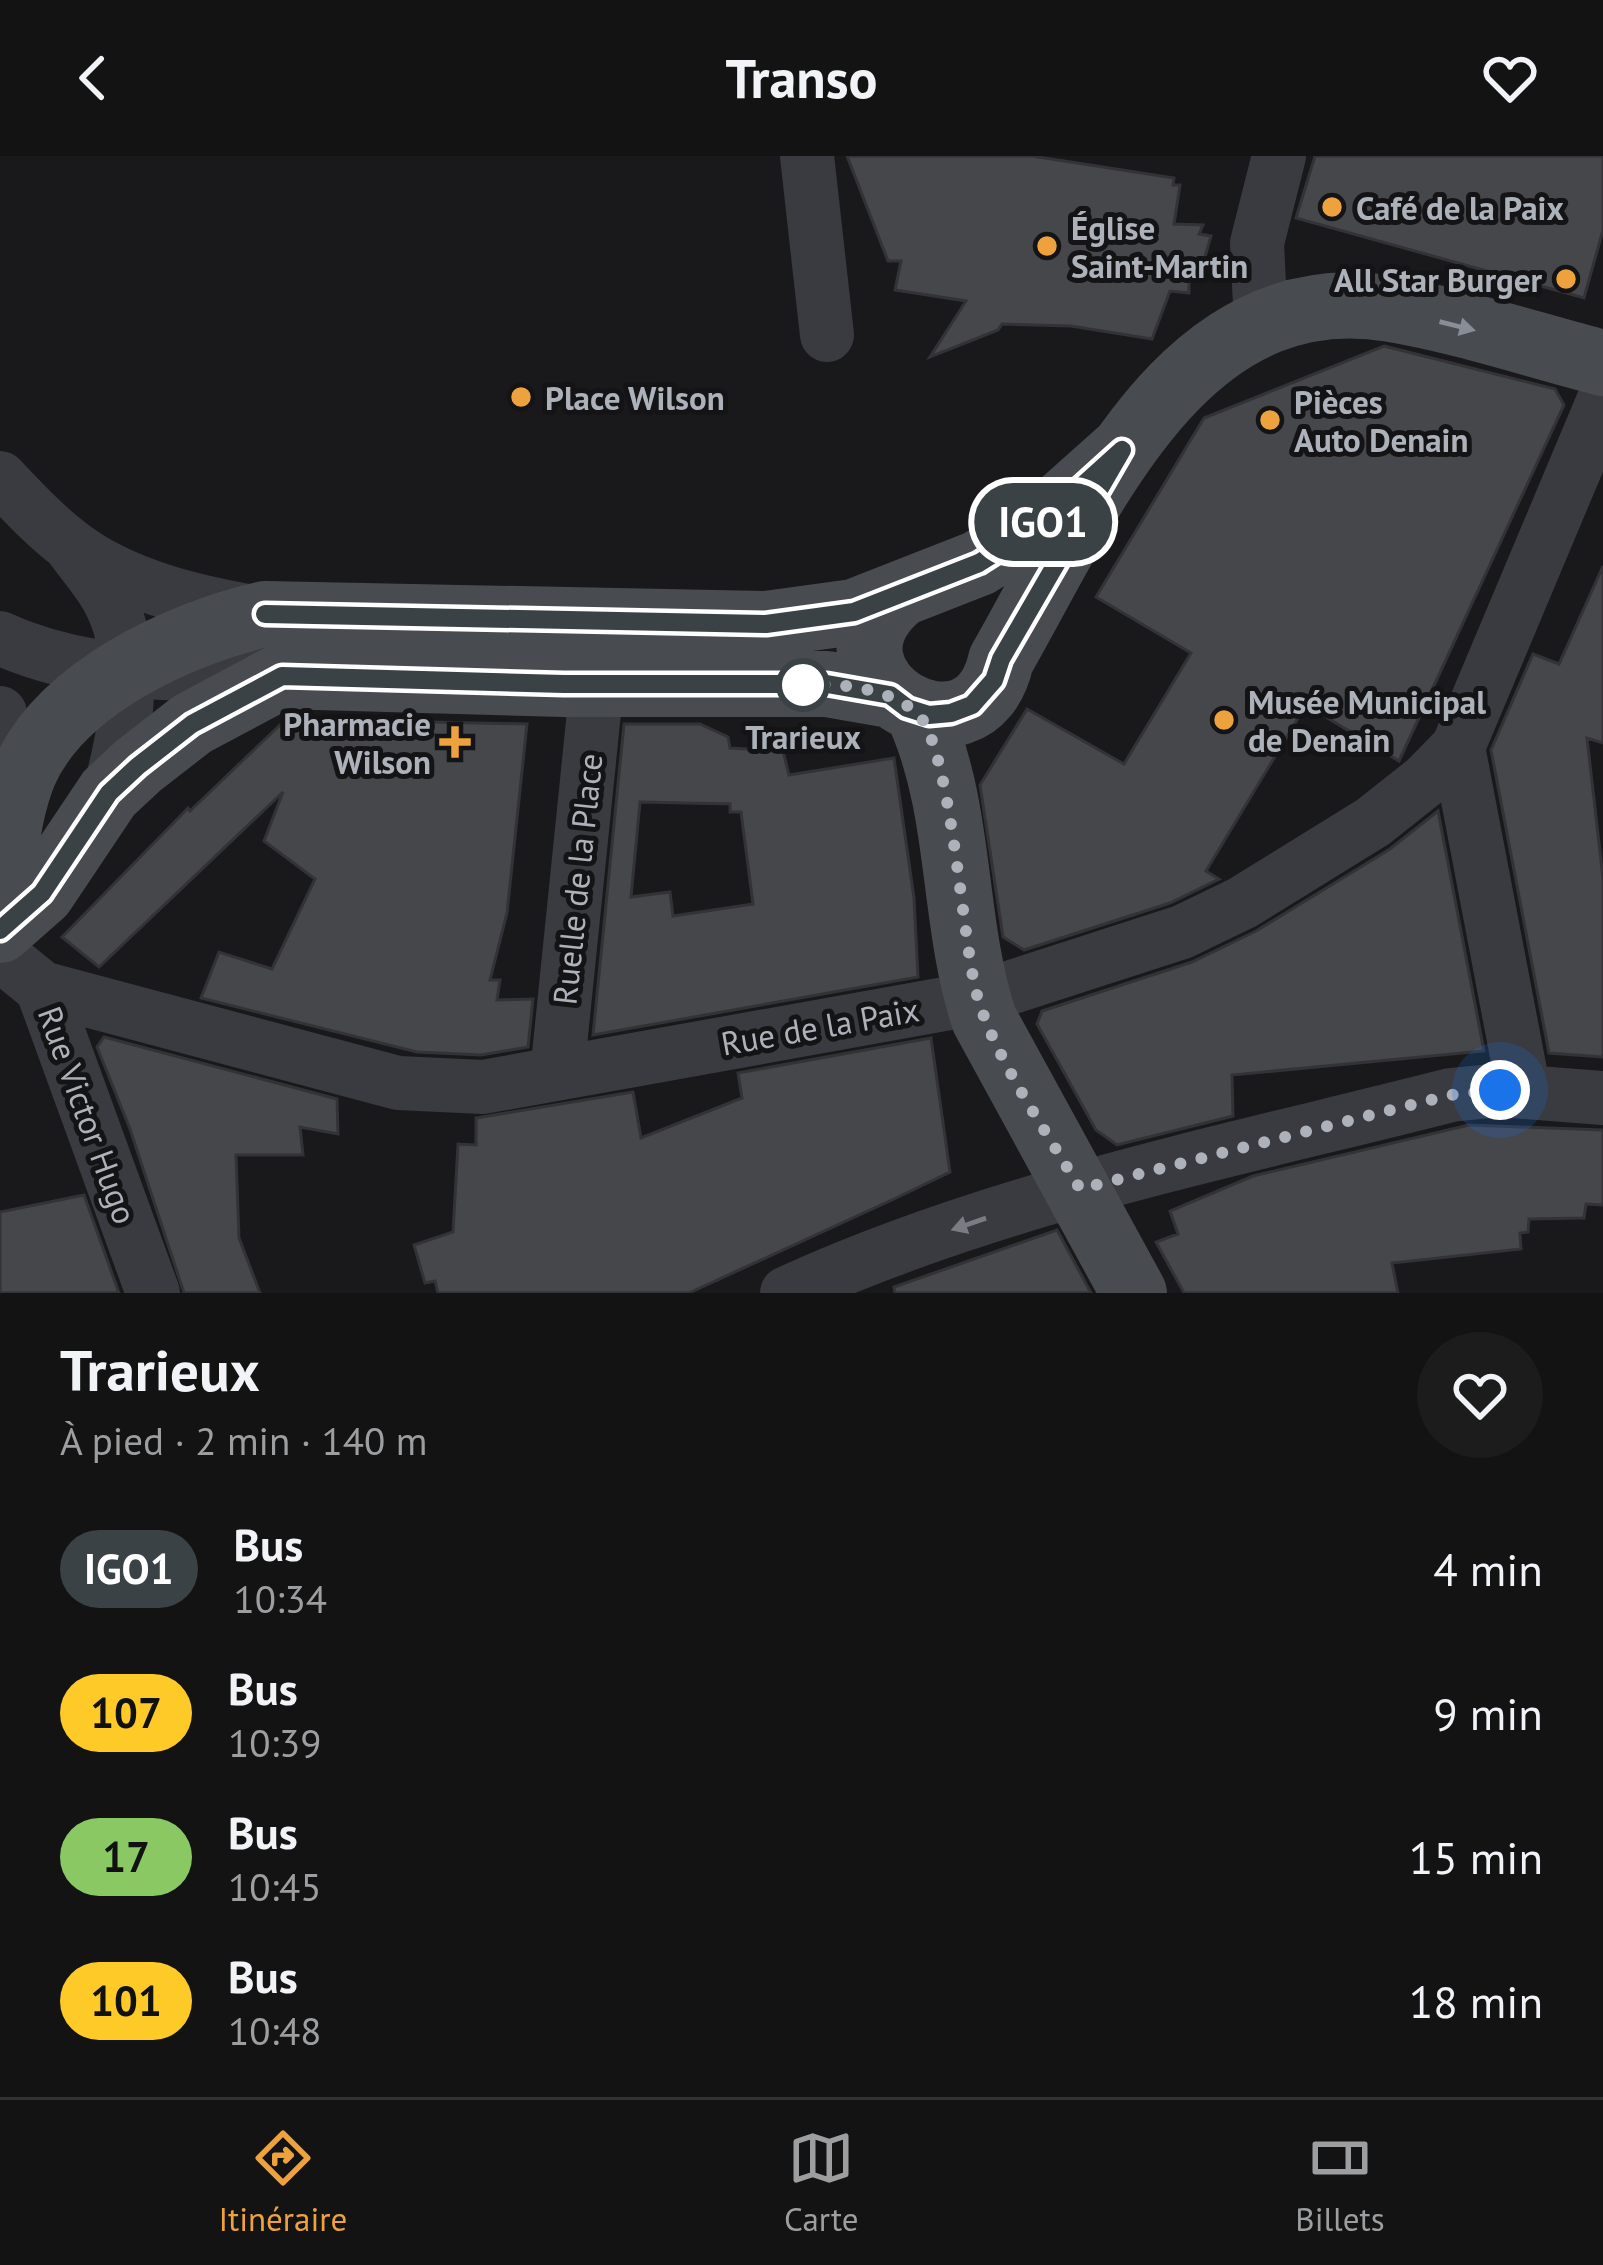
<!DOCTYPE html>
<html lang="fr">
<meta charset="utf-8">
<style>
:root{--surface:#131314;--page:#1c1c1d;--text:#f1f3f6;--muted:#9d9ea0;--line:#323234;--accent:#eea23e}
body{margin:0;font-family:"PT Sans",sans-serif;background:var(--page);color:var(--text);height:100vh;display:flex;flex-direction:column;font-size:45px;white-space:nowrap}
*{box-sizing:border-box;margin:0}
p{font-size:39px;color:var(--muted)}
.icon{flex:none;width:66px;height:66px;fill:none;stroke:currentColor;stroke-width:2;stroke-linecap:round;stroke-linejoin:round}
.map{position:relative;height:1137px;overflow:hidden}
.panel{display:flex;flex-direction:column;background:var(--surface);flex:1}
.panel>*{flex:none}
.badge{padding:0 24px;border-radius:39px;font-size:42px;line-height:78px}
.you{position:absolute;width:60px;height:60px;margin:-30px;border:9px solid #fff;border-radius:50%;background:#1a73e8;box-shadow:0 0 0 18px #1a73e833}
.map>.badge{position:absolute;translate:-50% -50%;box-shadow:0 0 0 6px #fff}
.round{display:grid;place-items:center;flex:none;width:126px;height:126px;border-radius:63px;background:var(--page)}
.headline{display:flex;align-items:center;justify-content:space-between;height:204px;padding:0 60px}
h1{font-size:57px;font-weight:800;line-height:90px}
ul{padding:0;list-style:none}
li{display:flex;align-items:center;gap:36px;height:144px;padding:0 60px}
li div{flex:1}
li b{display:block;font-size:45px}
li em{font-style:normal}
li .badge{min-width:132px;font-weight:700;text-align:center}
header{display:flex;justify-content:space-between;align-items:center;height:156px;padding:0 60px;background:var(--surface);font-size:54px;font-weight:800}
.tab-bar{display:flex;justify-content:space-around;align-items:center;height:168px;border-top:3px solid var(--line);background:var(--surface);font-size:33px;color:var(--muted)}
.tab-bar a{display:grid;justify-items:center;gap:6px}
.tab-bar .selected{color:var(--accent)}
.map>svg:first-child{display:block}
.building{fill:#46474b;stroke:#333337;stroke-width:3;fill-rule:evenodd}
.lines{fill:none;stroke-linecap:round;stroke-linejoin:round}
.street{stroke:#3a3b40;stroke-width:54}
.secondary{stroke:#484b50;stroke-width:66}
.oneway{fill:#898d95}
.oneway2{fill:#797c83}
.line-casing{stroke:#fff;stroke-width:27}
.line{stroke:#3b4245;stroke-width:18}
.walk{stroke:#acb1ba;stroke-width:12;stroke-dasharray:0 21.6}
.poi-dot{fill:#eea23e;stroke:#141416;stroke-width:4.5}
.stop-dot{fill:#fff;stroke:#3b4245;stroke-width:6}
.labels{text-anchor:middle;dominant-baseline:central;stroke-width:10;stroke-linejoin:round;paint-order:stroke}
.poi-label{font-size:33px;font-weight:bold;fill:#acb1ba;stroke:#141416;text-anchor:start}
.stop-label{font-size:33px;font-weight:bold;fill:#acb1ba;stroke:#141416}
.street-label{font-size:33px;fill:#acb1ba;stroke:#141416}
</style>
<header><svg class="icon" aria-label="back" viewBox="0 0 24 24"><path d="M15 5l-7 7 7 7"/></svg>Transo<svg class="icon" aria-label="heart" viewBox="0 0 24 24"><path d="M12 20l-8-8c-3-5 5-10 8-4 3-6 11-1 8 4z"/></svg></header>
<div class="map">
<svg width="1603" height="1137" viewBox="0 0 1603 1137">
<rect width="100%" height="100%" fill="#19191b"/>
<!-- building -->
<path class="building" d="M 847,0 L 1032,0 L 1174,22 L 1173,29 L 1180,29 L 1174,68 L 1203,69 L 1199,78 L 1211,80 L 1198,125 L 1189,124 L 1189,137 L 1170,135 L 1152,183 L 1071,170 L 1002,168 L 998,174 L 930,201 L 966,145 L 895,134 L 901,105 L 888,105 Z
M 1315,0 L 1603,0 L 1603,74 L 1584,142 L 1296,62 Z
M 1384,190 L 1555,233 L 1564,249 L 1399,605 L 1306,549 L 1206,715 L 1219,723 L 1170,747 L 1024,794 L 1003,781 L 980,629 L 1027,553 L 1124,608 L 1191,497 L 1096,441 L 1204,262 Z
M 1603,410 L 1603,587 L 1587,582 L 1603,722 L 1603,901 L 1549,897 L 1491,594 L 1533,498 L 1559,508 Z
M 383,565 L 527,568 L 507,757 L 490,824 L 500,824 L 497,844 L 533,843 L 528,891 L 481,899 L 417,896 L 201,842 L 219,796 L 272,813 L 315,723 L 264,685 L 283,636 L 99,811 L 62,781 L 188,652 L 190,655 L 283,566 L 377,568 Z
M 624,568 L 700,568 L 728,581 L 730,592 L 783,595 L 789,619 L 894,602 L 914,742 L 918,821 L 593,879 ZM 640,646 L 730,648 L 730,656 L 741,656 L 753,748 L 673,760 L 670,736 L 631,741 Z
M 1438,655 L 1484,895 L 1232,919 L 1233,960 L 1117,989 L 1096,974 L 1037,868 L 1042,855 L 1192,806 L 1256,775 L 1390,693 Z
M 104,881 L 337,943 L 338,978 L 300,971 L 303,999 L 236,999 L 239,1082 L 260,1137 L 184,1137 L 130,973 L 97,891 Z
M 931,882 L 950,1016 L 894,1043 L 689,1137 L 438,1137 L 435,1125 L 425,1127 L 414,1089 L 453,1076 L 458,988 L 476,989 L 476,962 L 633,936 L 641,982 L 742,942 L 738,917 Z
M 1469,969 L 1603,974 L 1603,1049 L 1586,1048 L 1584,1062 L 1529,1063 L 1528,1076 L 1520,1077 L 1521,1093 L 1392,1107 L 1398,1137 L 1184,1137 L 1156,1086 L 1178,1078 L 1170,1055 L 1253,1020 Z
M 84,1039 L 119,1137 L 0,1137 L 0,1056 Z
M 1057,1074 L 1091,1137 L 895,1137 L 894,1131 Z"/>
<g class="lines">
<!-- street -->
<path class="street" d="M 807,0 L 827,179
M 1261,169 L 1257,87 L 1279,0
M 0,322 C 22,345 44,369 69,388 C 122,430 199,447 265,458
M 72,392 C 83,407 95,421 105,437 C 141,497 127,573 109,637
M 0,482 C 90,523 184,517 282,520
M 0,557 L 16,640
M 1458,591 L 1524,936
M 0,798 L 42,832 L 153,1137
M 42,832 L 398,927 L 483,931 L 950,847 L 1009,832 L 1182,776 L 1242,747 L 1373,666 L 1426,624 L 1458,591 L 1603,246
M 557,918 L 597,527
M 787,1137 C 997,1041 1228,996 1451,939 L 1500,934 L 1603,942"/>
<!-- secondary -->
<path class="secondary" d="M 897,441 C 804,522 975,623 1001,504 C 1086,357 1180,117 1391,153 C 1462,165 1533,189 1603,207
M 918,556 C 963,655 951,762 984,863 L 1134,1137
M 0,726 C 6,690 10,651 24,617 C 61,532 180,477 265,458 L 766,468 L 854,456 L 979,407 L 1038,369 L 1122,294
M 0,774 L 42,737 L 109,637 L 138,610 L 192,568 L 282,520 L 564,528 L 827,528 L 890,539"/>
</g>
<!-- one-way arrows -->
<defs><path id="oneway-solid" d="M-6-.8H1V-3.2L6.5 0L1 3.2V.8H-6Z" transform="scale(3)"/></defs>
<use class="oneway" href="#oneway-solid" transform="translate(1457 170) rotate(14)"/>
<use class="oneway2" href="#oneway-solid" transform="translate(969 1068) rotate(161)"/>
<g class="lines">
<defs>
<path id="line" d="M 0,774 L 42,737 L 109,637 L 138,610 L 192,568 L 282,520 L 564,528 L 827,528 L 890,539 L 907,552 L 929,559 L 951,557 L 972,549 L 994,524 L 1001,503 L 1122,294 L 1039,369 L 979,407 L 854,456 L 766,468 L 265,458"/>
</defs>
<!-- line casing -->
<use href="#line" class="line-casing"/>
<!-- line -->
<use href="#line" class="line"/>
<!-- walk -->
<path class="walk" d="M 803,529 C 840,527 883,531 915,555 C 951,582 962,786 977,839 C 994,901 1047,976 1080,1033 L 1450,939 L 1500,934"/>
</g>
<!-- markers -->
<g class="poi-dot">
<circle cx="1332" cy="51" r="12"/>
<circle cx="1047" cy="90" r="12"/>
<circle cx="1566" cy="123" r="12"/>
<circle cx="521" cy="241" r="12"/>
<circle cx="1270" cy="264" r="12"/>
<circle cx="1224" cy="564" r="12"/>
<path d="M449 568h12v12h12v12h-12v12h-12v-12h-12v-12h12z"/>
</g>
<circle class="stop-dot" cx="803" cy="529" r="24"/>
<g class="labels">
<!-- poi labels -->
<g class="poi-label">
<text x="1356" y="51">Café de la Paix</text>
<text x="1071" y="71">Église<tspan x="1071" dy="38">Saint-Martin</tspan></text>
<text x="1542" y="123" text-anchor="end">All Star Burger</text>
<text x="545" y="241">Place Wilson</text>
<text x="1294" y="245">Pièces<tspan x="1294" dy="38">Auto Denain</tspan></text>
<text x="1248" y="545">Musée Municipal<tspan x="1248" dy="38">de Denain</tspan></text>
<text x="431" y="567" text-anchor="end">Pharmacie<tspan x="431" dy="38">Wilson</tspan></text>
</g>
<!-- stop labels -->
<g class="stop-label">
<text x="803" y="580">Trarieux</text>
</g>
<!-- street labels -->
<g class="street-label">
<text transform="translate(577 723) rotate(-84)">Ruelle de la Place</text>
<text transform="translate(820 870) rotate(-10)">Rue de la Paix</text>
<text transform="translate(88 959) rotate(70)">Rue Victor Hugo</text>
</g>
</g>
</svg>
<div class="you" style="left:1500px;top:934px"></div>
<b class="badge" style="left:1043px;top:366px;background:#3b4245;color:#fff">IGO1</b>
</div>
<section class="panel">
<div class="headline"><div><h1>Trarieux</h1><p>À pied · 2 min · 140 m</p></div><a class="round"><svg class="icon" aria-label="heart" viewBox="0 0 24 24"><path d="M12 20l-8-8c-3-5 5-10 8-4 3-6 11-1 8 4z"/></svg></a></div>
<ul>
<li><span class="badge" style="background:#3b4245;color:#fff">IGO1</span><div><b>Bus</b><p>10:34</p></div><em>4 min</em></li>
<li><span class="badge" style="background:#feca28;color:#111">107</span><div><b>Bus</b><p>10:39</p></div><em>9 min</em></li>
<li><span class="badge" style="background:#8ac864;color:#111">17</span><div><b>Bus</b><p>10:45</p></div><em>15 min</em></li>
<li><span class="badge" style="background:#feca28;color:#111">101</span><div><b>Bus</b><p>10:48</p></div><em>18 min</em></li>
</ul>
</section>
<nav class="tab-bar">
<a class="selected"><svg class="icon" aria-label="directions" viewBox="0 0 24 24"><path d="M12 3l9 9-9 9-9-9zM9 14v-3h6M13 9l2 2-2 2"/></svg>Itinéraire</a>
<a><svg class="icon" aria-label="map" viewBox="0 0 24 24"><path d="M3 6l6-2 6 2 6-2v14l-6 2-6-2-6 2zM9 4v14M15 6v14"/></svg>Carte</a>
<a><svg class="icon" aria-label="tickets" viewBox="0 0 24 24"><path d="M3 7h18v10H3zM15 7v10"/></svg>Billets</a>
</nav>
